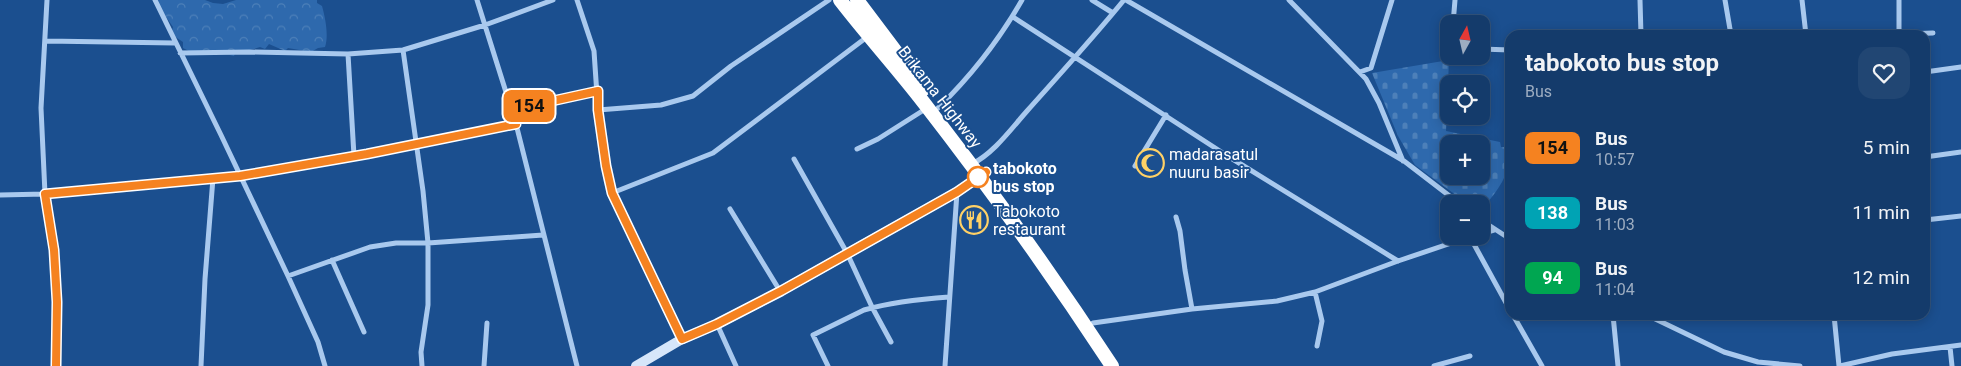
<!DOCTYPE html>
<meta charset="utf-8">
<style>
:root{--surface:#143b6b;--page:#214673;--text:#f1f3f6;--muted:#9dadc1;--line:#33557e}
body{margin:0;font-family:Roboto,sans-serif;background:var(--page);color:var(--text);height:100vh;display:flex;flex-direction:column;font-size:19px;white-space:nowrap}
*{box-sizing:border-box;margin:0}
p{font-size:16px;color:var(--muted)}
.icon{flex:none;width:28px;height:28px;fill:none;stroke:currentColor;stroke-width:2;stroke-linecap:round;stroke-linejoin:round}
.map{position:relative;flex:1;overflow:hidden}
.panel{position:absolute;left:1505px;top:30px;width:425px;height:290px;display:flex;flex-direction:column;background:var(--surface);border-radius:15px;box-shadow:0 2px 12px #0003,0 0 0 1px var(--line)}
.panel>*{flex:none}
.badge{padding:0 10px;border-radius:8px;font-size:18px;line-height:32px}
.needle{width:32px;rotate:8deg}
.fabs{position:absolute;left:1440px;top:15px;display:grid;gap:10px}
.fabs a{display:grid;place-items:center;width:50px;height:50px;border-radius:10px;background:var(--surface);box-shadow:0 2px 12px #0003,0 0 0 1px var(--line);font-size:25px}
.map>.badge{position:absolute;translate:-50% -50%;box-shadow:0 0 0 2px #fff}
.round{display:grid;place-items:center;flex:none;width:52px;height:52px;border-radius:15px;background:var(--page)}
.headline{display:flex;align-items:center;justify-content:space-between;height:85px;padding:0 20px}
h1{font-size:24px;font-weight:700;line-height:38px}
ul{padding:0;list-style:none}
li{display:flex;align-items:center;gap:15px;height:65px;padding:0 20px}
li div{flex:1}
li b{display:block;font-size:19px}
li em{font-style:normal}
li .badge{min-width:55px;font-weight:700;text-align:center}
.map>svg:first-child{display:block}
.forest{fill:url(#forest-crowns)}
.cemetery{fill:url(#cemetery-stones);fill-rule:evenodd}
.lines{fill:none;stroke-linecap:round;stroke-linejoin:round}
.street{stroke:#a9c9ee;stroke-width:5}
.secondary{stroke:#d6e6fa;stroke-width:10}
.highway{stroke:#fff;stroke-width:14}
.line-casing{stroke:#fff;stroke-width:11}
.line{stroke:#f58220;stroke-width:8}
.stop-dot{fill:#fff;stroke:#f58220;stroke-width:2.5}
.labels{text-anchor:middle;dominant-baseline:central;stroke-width:4;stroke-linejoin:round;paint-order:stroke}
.street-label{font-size:16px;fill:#fff;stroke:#1b4f8f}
.poi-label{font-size:16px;fill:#fff;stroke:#1b4f8f;text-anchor:start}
.stop-label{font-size:16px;font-weight:bold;fill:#fff;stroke:#1b4f8f;text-anchor:start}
</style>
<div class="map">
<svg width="1961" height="366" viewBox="0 0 1961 366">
<defs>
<pattern id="forest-crowns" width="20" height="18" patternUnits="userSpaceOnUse" patternTransform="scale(1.25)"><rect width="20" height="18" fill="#2e69ad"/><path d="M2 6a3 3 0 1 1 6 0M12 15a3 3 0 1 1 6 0" fill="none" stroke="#4d80b9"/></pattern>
<pattern id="cemetery-stones" width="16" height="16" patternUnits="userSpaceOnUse" patternTransform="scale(1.25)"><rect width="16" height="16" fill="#2e69ad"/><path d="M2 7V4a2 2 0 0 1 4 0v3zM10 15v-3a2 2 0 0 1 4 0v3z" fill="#4d80b9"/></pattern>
</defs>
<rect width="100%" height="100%" fill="#1b4f8f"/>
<!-- forest -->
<path class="forest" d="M 158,0 L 205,0 L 213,3 L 223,4 L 236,0 L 317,0 L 317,3 L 322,6 C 325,17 329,35 325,47 L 318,48 L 311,52 L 288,48 L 285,51 L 269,44 L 265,49 L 260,47 L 247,51 L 236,51 L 234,56 L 213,51 L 189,51 L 183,48 L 183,42 L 171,34 L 173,27 L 160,8 Z"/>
<!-- cemetery -->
<path class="cemetery" d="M 1449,60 L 1446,131 L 1500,142 L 1501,147 L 1510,147 C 1510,177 1499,188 1481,211 L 1481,204 L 1468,204 L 1415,165 L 1398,136 L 1372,73 ZM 1449,144 L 1481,144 L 1481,176 L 1449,176 Z"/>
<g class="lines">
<!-- street -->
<path class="street" d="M 47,0 L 41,108 L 45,194 L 54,250 L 57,302 L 56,366
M 155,0 L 221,135 L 288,276 L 318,342 L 325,366
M 477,0 L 516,124 L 577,366
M 577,0 L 594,51 L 598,110 L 606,166 L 612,193 L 682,339
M 1092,0 L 1113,13
M 1126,0 L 1404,161 L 1460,204
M 1289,0 L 1366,79 L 1379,103 L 1403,161
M 1640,0 L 1641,35
M 1725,0 L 1731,35
M 1802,0 L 1806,35
M 1899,0 L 1899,35
M 1013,17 L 1226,155 L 1398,261
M 1453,24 L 1455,0
M 1879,35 L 1933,33
M 46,41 L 175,43
M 1481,49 L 1510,50
M 403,50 L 423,191 L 428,243 L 428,305 L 421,352 L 422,366
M 180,53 L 249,52 L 348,54 L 403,50 L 485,25 L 553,0
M 348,54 L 354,156
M 1360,72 L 1371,68 L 1392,0
M 1925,72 L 1961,67
M 938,108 C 971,76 999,40 1022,0
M 511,110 L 598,91
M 598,110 L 661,105 L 693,96 L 731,66 L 829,0
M 857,149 L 878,139 L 927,108
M 1925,157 L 1961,152
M 794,159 L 847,253 L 872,307 L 891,342
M 972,164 C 994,153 1011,129 1027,111 C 1060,74 1093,38 1124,0
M 1135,166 L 1166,115
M 612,193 L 713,153 L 867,37
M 0,195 L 45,194 L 240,176 L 367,154 L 516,124
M 730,209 L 780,291
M 1176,217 L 1180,231 L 1185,270 L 1192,309
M 1481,220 L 1510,239
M 1925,220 L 1961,216
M 1481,234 L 1494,230
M 1470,237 L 1510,310
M 332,260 L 364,332
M 288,276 L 370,247 L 396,243 L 428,243 L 543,235
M 1315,292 L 1322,321 L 1317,346
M 1513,315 L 1542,366
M 1613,315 L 1618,366
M 1647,315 L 1724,352 L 1758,362 L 1800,366
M 1834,315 L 1839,366
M 1093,323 L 1192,309 L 1277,301 L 1315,292 L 1398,261 L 1472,236
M 717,324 L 736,366
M 1950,347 L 1952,366
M 201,366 L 205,279 L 213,178
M 484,366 L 487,323
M 828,366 L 813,335 L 864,310 C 892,302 920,299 949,297
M 945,366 L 957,192
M 1434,366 L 1470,356
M 1840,366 L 1892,354 L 1961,345"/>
<!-- secondary -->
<path class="secondary" d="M 636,366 L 682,339 L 717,324 L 781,291 L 957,192 L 986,172"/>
<!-- highway -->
<path class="highway" d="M 840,0 C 867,35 897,68 924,103 C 990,188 1053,276 1112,366
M 857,0 L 924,89"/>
</g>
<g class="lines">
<defs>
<path id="line" d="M 56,366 L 57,302 L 54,250 L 45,194 L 240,176 L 367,154 L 516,124 L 511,110 L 598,91 L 598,110 L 606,166 L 612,193 L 682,339 L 717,324 L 781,291 L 957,192 L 986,172"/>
</defs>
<!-- line casing -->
<use href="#line" class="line-casing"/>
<!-- line -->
<use href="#line" class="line"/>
</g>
<!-- icons -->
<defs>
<symbol id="mosque-ring" viewBox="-11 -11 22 22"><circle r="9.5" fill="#1b4f8f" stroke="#ffd166" stroke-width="1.5"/><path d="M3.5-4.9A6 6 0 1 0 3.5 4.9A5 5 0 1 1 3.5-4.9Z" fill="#ffd166"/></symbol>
<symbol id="restaurant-ring" viewBox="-11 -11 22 22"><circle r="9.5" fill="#1b4f8f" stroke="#ffd166" stroke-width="1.5"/><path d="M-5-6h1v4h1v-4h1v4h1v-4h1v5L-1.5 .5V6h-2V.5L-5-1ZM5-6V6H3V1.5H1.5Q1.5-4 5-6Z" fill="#ffd166"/></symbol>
</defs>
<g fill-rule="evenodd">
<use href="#mosque-ring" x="1134" y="147" width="32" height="32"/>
<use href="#restaurant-ring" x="958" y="204" width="32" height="32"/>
</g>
<!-- markers -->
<circle class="stop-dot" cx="978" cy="177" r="10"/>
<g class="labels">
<!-- street labels -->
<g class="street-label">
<text transform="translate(940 97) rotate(52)">Brikama Highway</text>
</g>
<!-- poi labels -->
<g class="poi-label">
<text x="1169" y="154">madarasatul<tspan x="1169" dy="18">nuuru basir</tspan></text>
<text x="993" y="211">Tabokoto<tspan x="993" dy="18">restaurant</tspan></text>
</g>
<!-- stop labels -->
<g class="stop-label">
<text x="993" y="168">tabokoto<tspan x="993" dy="18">bus stop</tspan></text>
</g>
</g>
</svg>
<div class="fabs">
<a><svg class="needle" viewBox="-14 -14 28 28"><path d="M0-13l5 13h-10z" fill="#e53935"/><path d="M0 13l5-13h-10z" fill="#9dadc1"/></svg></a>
<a><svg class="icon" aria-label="locate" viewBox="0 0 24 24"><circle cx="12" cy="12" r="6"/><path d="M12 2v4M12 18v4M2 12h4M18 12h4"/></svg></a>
<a>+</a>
<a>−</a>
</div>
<b class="badge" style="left:529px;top:106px;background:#f58220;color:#111">154</b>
<section class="panel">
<div class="headline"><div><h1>tabokoto bus stop</h1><p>Bus</p></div><a class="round"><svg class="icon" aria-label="heart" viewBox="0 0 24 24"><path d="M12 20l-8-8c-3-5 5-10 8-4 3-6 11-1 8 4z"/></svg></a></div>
<ul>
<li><span class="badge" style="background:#f58220;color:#111">154</span><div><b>Bus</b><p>10:57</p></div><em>5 min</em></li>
<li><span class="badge" style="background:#00a3b4;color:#fff">138</span><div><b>Bus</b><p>11:03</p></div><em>11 min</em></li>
<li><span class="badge" style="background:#00a651;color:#fff">94</span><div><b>Bus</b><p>11:04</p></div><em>12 min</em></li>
</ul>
</section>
</div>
